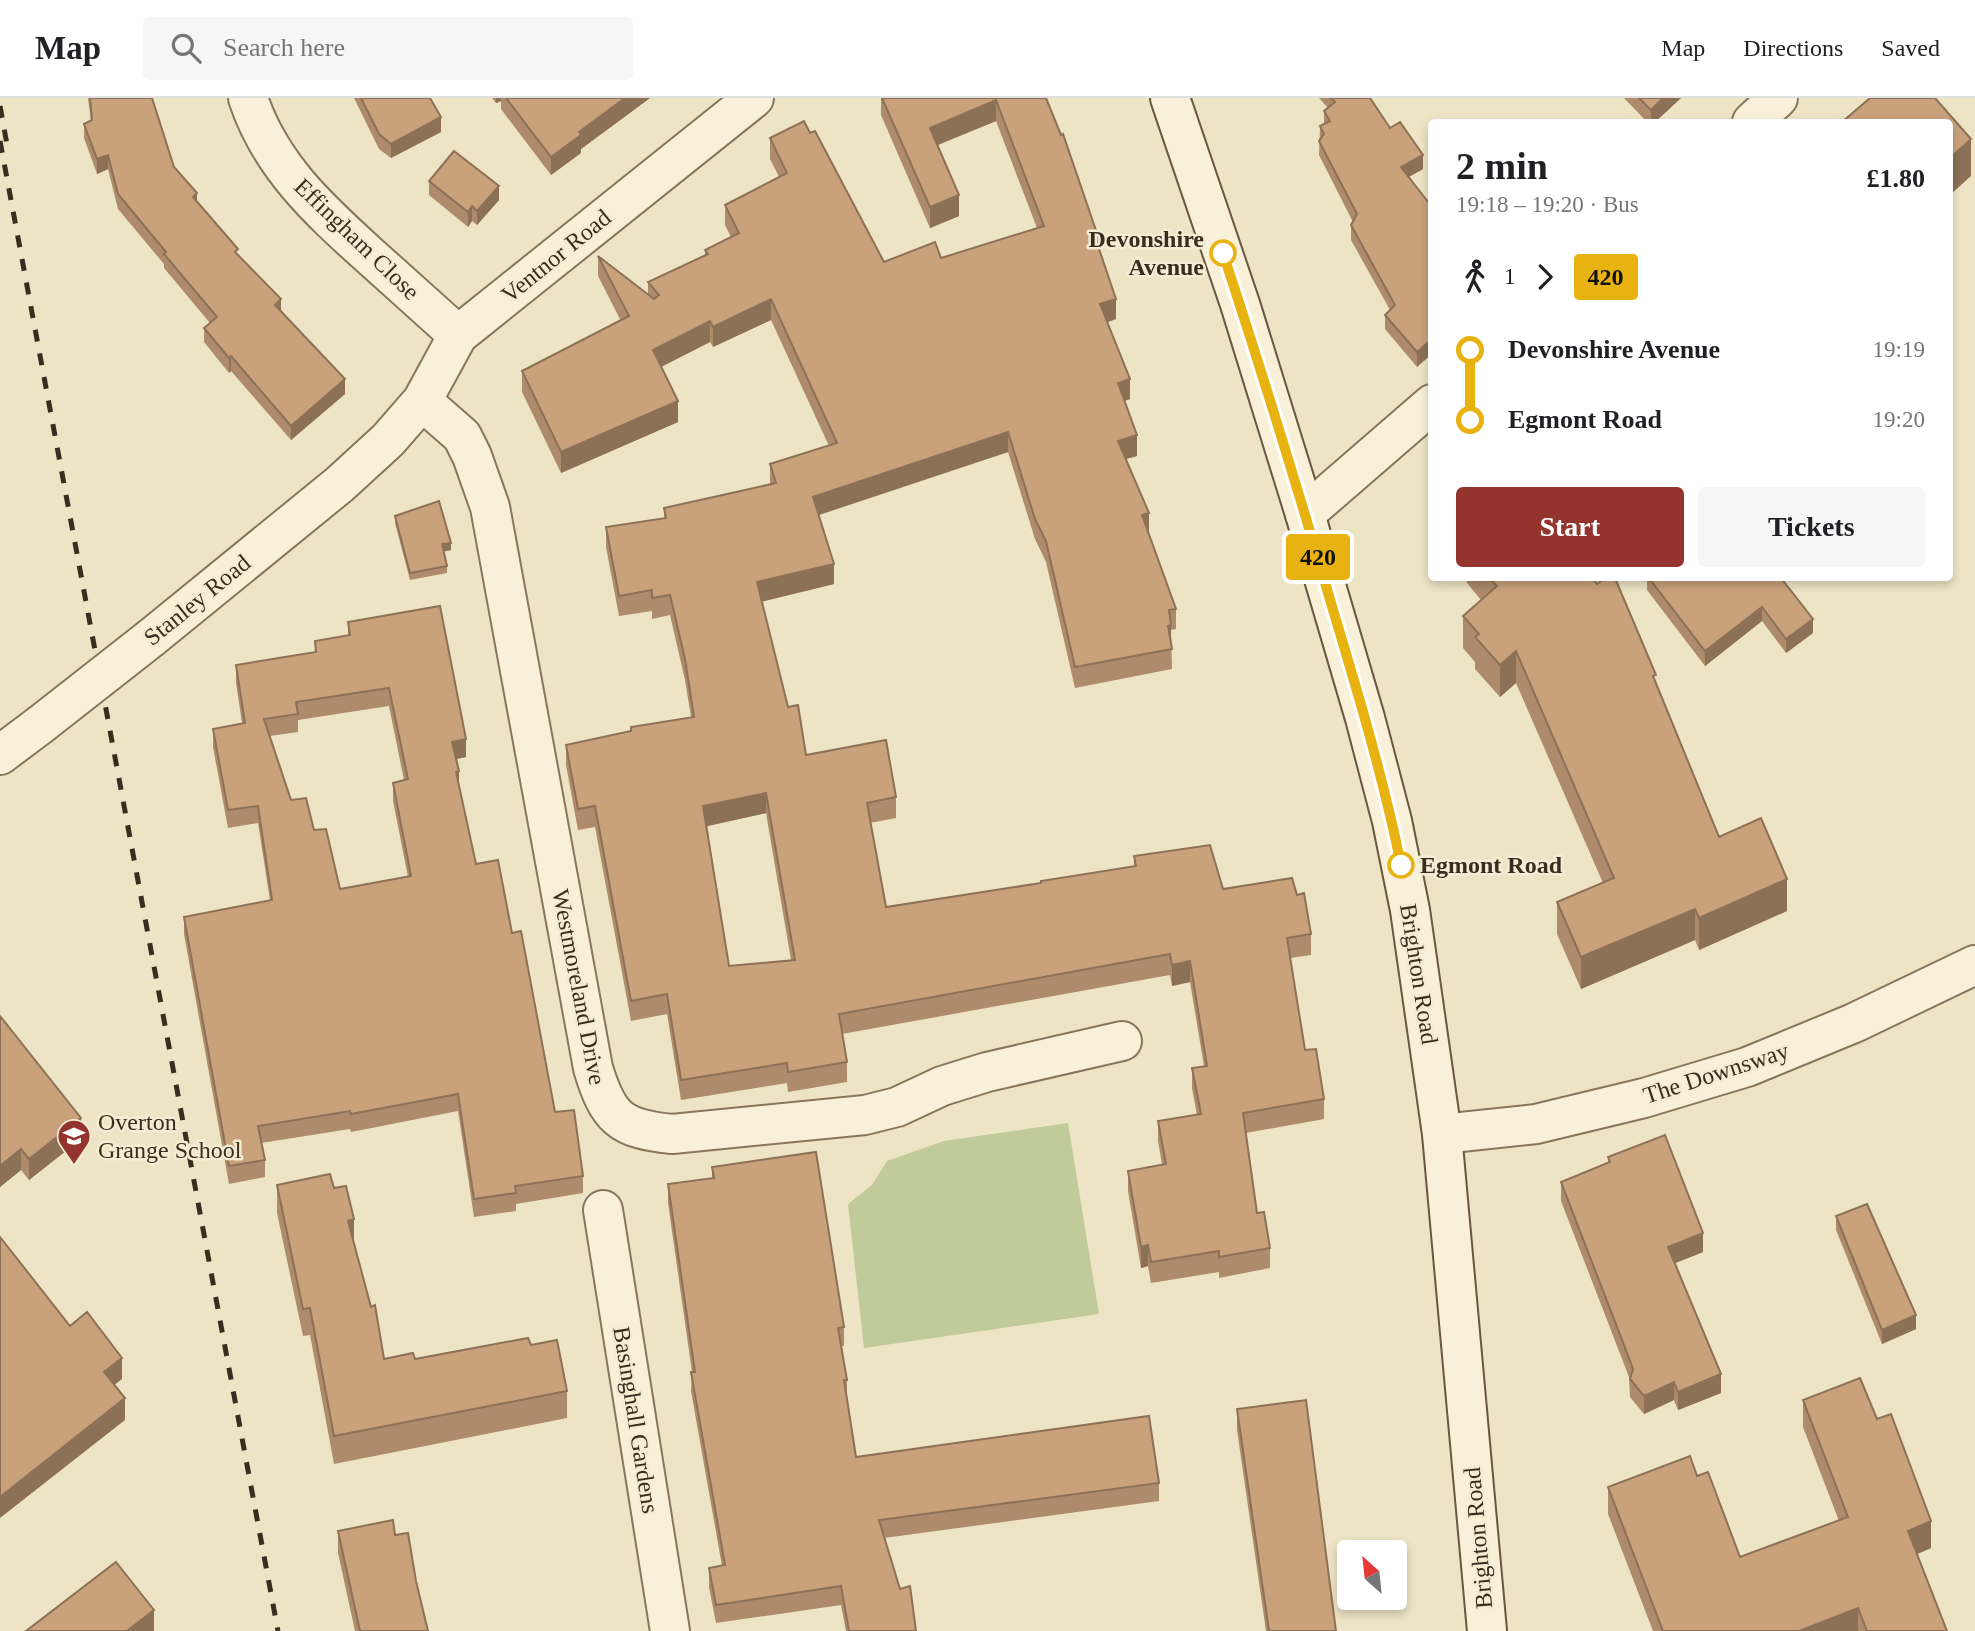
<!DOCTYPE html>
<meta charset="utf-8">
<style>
:root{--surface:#fff;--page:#f6f6f6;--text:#202124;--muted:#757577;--line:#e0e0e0;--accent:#94342e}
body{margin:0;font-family:Georgia,serif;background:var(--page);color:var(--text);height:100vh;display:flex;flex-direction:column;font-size:26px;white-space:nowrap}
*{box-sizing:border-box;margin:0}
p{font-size:23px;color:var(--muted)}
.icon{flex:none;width:38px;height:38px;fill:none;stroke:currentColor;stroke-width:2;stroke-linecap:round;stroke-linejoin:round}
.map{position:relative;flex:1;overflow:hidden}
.panel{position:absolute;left:1428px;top:21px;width:525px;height:462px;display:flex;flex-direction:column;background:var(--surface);border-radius:7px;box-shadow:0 4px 10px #0003}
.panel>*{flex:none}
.badge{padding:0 14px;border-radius:5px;font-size:24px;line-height:46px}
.needle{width:46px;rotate:333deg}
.tools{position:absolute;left:1337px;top:1442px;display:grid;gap:14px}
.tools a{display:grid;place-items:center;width:70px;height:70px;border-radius:7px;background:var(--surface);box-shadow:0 4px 10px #0003;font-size:35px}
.map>.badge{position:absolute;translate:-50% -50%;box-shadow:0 0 0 4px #fff}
.legs{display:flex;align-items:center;gap:10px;height:77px;padding:0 28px;font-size:23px}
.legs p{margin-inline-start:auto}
.overview{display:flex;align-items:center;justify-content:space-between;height:119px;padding:0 28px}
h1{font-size:38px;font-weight:600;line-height:52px}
.primary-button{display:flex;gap:14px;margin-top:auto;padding:14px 28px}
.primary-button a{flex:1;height:80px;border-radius:7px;background:var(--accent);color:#fff;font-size:28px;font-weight:600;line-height:80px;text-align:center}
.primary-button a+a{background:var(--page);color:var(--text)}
ul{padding:0 28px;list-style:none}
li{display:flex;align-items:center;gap:24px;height:70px;font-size:26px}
li i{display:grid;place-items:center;width:10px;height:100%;margin:0 9px;background:currentColor}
li i::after{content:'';width:18px;height:18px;margin:-9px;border:5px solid;border-radius:50%;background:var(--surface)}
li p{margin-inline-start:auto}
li:first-child i{background:linear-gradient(#0000 50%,currentColor 0)}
li:last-child i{background:linear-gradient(currentColor 50%,#0000 0)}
header{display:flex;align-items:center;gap:42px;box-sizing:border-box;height:98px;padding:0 35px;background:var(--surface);border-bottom:2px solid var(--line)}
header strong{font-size:33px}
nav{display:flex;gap:38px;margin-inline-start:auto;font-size:24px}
.search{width:490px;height:63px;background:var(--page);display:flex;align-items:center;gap:18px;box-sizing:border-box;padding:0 24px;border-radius:7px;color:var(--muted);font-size:26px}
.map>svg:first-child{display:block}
.green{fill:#c1ca99}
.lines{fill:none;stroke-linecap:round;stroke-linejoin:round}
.minor-casing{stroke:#87765c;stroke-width:42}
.secondary-casing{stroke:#69573f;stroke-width:42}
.minor{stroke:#f8f0d8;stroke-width:38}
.secondary{stroke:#f8f0d8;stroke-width:38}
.rail{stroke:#382d1f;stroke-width:5;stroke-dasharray:12 12;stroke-linecap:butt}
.minor-bridge-casing{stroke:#87765c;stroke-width:42;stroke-linecap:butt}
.minor-bridge{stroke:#f8f0d8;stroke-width:38}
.wall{fill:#ad8b6b;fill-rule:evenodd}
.shaded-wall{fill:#8d7157}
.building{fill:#c9a27c;stroke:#8d7157;stroke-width:2;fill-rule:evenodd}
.line-1-casing{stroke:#fff;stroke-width:16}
.line-1{stroke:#e8b210;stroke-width:10}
.stop-1-dot{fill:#fff;stroke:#e8b210;stroke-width:3.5}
.labels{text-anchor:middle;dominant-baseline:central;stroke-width:5;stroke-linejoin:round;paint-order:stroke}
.street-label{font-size:24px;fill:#382d1f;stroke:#f4edd4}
.stop-label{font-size:24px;font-weight:bold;fill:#382d1f;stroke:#f4edd4;text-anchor:end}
.poi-label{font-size:24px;fill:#382d1f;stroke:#f4edd4;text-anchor:start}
</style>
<header>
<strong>Map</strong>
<div class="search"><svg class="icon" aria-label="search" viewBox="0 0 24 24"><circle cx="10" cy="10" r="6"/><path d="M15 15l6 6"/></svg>Search here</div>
<nav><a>Map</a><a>Directions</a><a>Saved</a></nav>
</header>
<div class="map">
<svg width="1975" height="1533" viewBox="0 0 1975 1533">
<rect width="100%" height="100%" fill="#ede4c5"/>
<!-- green -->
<path class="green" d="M 1068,1025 L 1099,1216 L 864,1250 L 848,1106 L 872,1087 L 887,1063 L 944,1043 Z"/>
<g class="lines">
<defs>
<path id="minor" d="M 248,0 C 270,67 318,111 369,157 C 398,183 428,210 458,237
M 1752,24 L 1778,0
M 422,303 L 462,338 L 472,358 L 490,409 L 593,970 C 608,1020 620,1031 672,1036 L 865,1017 L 897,1009 L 942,988 L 987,974 L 1122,943
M 1305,416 L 1432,306
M 151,540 L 340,386 L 388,342 L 422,303 L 458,237 L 754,0
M 0,657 L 40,627
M 1442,1036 L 1536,1026 L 1644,1000 L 1747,969 L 1854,925 L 1975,867
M 603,1112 L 670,1533"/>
<path id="secondary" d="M 1170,0 L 1240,206 L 1305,416 L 1365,620 L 1392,723 L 1410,812 L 1442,1036 L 1487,1533"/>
</defs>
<!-- minor casing -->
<use href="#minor" class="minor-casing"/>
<!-- secondary casing -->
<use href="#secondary" class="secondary-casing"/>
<!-- minor -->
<use href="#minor" class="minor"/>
<!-- secondary -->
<use href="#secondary" class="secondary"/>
<!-- rail -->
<path class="rail" d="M 0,8 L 8,52
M 0,43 L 278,1533"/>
<defs>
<path id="minor-bridge" d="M 40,627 L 151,540"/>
</defs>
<!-- minor-bridge casing -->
<use href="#minor-bridge" class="minor-bridge-casing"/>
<!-- minor-bridge -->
<use href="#minor-bridge" class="minor-bridge"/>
</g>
<!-- wall -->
<path class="wall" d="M 88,0 L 152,0 L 174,69 L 197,105 L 345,296 L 291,342 L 231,273 L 229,275 L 204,244 L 204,230 L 210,225 L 164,170 L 164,166 L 118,111 L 108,71 L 97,76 L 84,40 L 84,26 L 91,23 Z
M 354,0 L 430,0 L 441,34 L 391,60 L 379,51 Z
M 492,0 L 650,0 L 581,51 L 581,55 L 551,77 L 501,11 L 501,3 L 496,5 Z
M 881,0 L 1046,0 L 1100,155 L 1116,221 L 1107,224 L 1130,301 L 1124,303 L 1137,358 L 1126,361 L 1149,436 L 1176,511 L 1176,531 L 1171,532 L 1172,571 L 1075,590 L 1046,464 L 1035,441 L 1008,354 L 818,417 L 834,486 L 762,503 L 788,609 L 806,657 L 896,699 L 896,720 L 870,725 L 886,809 L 1041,785 L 1134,768 L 1134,758 L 1223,791 L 1311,836 L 1311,857 L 1290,860 L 1305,952 L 1324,1001 L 1324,1021 L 1246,1035 L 1257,1115 L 1270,1150 L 1270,1170 L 1219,1180 L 1219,1174 L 1151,1185 L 1148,1168 L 1141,1170 L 1128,1093 L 1128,1073 L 1162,1066 L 1158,1043 L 1158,1023 L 1197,1017 L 1192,990 L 1192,970 L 1204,968 L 1190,884 L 1172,888 L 1170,877 L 842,936 L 847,964 L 847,984 L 788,994 L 787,985 L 681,1002 L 667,916 L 631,923 L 595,729 L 578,732 L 566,667 L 566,647 L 691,619 L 685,582 L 670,517 L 652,521 L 652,513 L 619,518 L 606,449 L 606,429 L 664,421 L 664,410 L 770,387 L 770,366 L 829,348 L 771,222 L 713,249 L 710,244 L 661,269 L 678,324 L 561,375 L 522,294 L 522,273 L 621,223 L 598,178 L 598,158 L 648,197 L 648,184 L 705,157 L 705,152 L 731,139 L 725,127 L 725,107 L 779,79 L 770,61 L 770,40 L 884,164 L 941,160 L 1037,130 L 996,23 L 938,47 L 959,118 L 930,130 L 881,17 ZM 766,715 L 791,862 L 729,868 L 707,728 Z
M 1319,0 L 1370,0 L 1390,30 L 1423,71 L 1409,79 L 1432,109 L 1417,269 L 1385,231 L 1385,217 L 1390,212 L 1351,142 L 1351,127 L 1353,124 L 1319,57 L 1320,28 L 1324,26 L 1324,13 L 1328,10 Z
M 1624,0 L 1681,0 L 1655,24 L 1647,24 Z
M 429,83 L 499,102 L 477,127 L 472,123 L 468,129 L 429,97 Z
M 395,418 L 451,452 L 444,453 L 447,468 L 447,475 L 410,482 L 395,425 Z
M 1467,480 L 1592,480 L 1656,585 L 1719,739 L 1787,813 L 1699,852 L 1695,842 L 1581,891 L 1557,836 L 1557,804 L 1603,785 L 1516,585 L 1500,599 L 1475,571 L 1475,564 L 1463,550 L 1463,518 L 1481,502 L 1467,485 Z
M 1647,480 L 1781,480 L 1813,535 L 1786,555 L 1762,523 L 1705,568 L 1647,492 Z
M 348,524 L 466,659 L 456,661 L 459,690 L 476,766 L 512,835 L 555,1014 L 583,1078 L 583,1095 L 516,1106 L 516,1113 L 474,1119 L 458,1013 L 351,1034 L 350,1031 L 261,1045 L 265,1062 L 265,1079 L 229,1086 L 184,836 L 184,819 L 270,802 L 258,725 L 228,730 L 213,649 L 213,631 L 242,625 L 236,585 L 236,567 L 315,554 L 315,543 L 348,537 ZM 389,608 L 404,682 L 393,685 L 393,703 L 408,779 L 340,791 L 314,732 L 291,702 L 270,638 L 298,634 L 298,622 Z
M 0,918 L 81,1041 L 29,1082 L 21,1072 L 0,1089 Z
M 1608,1059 L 1703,1154 L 1675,1165 L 1721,1295 L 1678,1312 L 1674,1302 L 1644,1316 L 1630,1299 L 1629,1279 L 1561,1103 L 1561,1084 L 1608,1065 Z
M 712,1069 L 844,1229 L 844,1248 L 841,1248 L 847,1282 L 847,1298 L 856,1359 L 1159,1385 L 1159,1403 L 884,1440 L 900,1491 L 916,1533 L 846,1533 L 841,1507 L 716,1525 L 709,1489 L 709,1470 L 722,1468 L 691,1293 L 692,1274 L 668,1105 L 668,1086 L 712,1080 Z
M 277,1087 L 334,1090 L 354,1145 L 384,1261 L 415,1261 L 531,1247 L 567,1293 L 567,1320 L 334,1366 L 310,1237 L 303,1238 L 277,1115 Z
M 1836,1118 L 1916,1231 L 1882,1246 L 1836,1132 Z
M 1803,1302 L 1931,1450 L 1917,1456 L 1947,1533 L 1653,1533 L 1608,1416 L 1608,1389 L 1697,1378 L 1740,1459 L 1839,1423 L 1803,1329 Z
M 1237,1311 L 1336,1533 L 1266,1533 L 1237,1332 Z
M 338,1433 L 395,1437 L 416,1483 L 428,1533 L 355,1533 L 338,1455 Z"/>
<!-- shaded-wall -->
<path class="shaded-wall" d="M 496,0 L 501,0 L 501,3 L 496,5 Z
M 625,0 L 650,0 L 581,51 L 581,55 L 551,77 L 551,59 L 579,34 Z
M 1663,0 L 1681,0 L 1655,24 L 1651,24 L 1651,12 Z
M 996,2 L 996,23 L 930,50 L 930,30 Z
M 441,19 L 441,34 L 391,60 L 391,46 Z
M 1971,41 L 1971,78 L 1950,97 L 1950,60 Z
M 108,57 L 108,71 L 97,76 L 97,61 Z
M 1423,57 L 1423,71 L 1401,83 L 1401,69 Z
M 499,88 L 499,102 L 477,127 L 477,113 Z
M 197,95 L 197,109 L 193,99 Z
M 959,97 L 959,118 L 930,130 L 930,109 Z
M 472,108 L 472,123 L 468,129 L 468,114 Z
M 281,201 L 281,216 L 275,207 Z
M 771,201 L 771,222 L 713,249 L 713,229 Z
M 1116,201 L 1116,221 L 1100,227 L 1100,206 Z
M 710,223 L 710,244 L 653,273 L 653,252 Z
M 1432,241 L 1432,256 L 1417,269 L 1417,254 Z
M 231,258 L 231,273 L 229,275 L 229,260 Z
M 345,281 L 345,296 L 291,342 L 291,328 Z
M 1130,281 L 1130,301 L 1118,305 L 1118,285 Z
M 678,303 L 678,324 L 561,375 L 561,354 Z
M 1008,334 L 1008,354 L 813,419 L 813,399 Z
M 1137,337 L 1137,358 L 1118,363 L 1118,343 Z
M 1149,415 L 1149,436 L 1142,417 Z
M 451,445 L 451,452 L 442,454 L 442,446 Z
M 834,466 L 834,486 L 757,505 L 757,484 Z
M 1762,509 L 1762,523 L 1705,568 L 1705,553 Z
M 1813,521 L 1813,535 L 1786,555 L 1786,541 Z
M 1171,527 L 1171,547 L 1168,528 Z
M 1516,553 L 1516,585 L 1500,599 L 1500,567 Z
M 466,641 L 466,659 L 452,662 L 452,644 Z
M 459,673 L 459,691 L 456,674 Z
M 766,695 L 766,715 L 703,729 L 703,708 Z
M 1787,781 L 1787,813 L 1699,852 L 1699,820 Z
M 1695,811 L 1695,842 L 1581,891 L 1581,859 Z
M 1190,863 L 1190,884 L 1172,888 L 1172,867 Z
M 81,1020 L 81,1041 L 29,1082 L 29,1061 Z
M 21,1051 L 21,1072 L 0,1089 L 0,1068 Z
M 354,1121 L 354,1148 L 348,1123 Z
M 1703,1135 L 1703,1154 L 1668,1168 L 1668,1149 Z
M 1148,1147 L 1148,1168 L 1141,1170 L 1141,1149 Z
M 1916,1217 L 1916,1231 L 1882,1246 L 1882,1232 Z
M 122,1260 L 122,1281 L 104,1295 L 104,1274 Z
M 1721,1276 L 1721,1295 L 1678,1312 L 1678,1294 Z
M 1674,1284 L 1674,1302 L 1644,1316 L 1644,1298 Z
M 125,1300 L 125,1322 L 0,1420 L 0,1399 Z
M 1931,1423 L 1931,1450 L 1908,1460 L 1908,1433 Z
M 1858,1510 L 1858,1533 L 1799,1533 Z
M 154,1512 L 154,1533 L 127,1533 Z"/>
<!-- building -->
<path class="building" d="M 90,0 L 152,0 L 174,69 L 197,95 L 193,99 L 238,151 L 235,154 L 281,201 L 275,207 L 345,281 L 291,328 L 231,258 L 229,260 L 204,230 L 217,219 L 164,156 L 166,154 L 118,96 L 108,57 L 97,61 L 84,26 L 92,22 Z
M 361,0 L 430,0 L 441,19 L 391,46 L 379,36 Z
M 506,0 L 625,0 L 579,34 L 581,37 L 551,59 Z
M 882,0 L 1046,0 L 1061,37 L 1063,36 L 1100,144 L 1097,145 L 1116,201 L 1100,206 L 1130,281 L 1118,285 L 1137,337 L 1118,343 L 1149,415 L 1142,417 L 1176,511 L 1169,512 L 1171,527 L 1168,528 L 1172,551 L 1075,569 L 1046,443 L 1035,421 L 1008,334 L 813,399 L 834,466 L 757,484 L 788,609 L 798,607 L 806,657 L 886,642 L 896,699 L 867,705 L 886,809 L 1041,785 L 1041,783 L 1136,768 L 1134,758 L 1210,747 L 1223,791 L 1292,780 L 1297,797 L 1304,795 L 1311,836 L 1287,840 L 1305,952 L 1316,951 L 1324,1001 L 1243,1015 L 1257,1115 L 1264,1114 L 1270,1150 L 1219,1159 L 1219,1153 L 1151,1164 L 1148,1147 L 1141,1149 L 1128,1073 L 1166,1066 L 1158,1023 L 1201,1016 L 1192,970 L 1207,968 L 1190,863 L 1172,867 L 1170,856 L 839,916 L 847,964 L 788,974 L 787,965 L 681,982 L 667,896 L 631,903 L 595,708 L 578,711 L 566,647 L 631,633 L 631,629 L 694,619 L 685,561 L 670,497 L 652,500 L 652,492 L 619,498 L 606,429 L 666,420 L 664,410 L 776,385 L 770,366 L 837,345 L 771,201 L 713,229 L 710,223 L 653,252 L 678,303 L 561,354 L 522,273 L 629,218 L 598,158 L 654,201 L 659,197 L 648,184 L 708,156 L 705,152 L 739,135 L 725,107 L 787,75 L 770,40 L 804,23 L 810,35 L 815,33 L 884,164 L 935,144 L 941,160 L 1044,128 L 996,2 L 930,30 L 959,97 L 930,109 ZM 766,695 L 795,862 L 729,868 L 703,708 Z
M 1331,0 L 1370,0 L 1390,30 L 1400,24 L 1423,57 L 1401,69 L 1432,109 L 1432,241 L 1417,254 L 1385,217 L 1395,207 L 1351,127 L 1357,116 L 1319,43 L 1324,36 L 1320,28 L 1330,23 L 1324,13 L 1335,4 Z
M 1639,0 L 1663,0 L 1651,12 Z
M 1870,0 L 1935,0 L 1971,41 L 1950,60 L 1950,24 L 1842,24 Z
M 454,53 L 499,88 L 477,113 L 472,108 L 468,114 L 429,83 Z
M 439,403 L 451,445 L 442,446 L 447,468 L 410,475 L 395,418 Z
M 1489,480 L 1592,480 L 1597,486 L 1605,480 L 1615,480 L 1656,577 L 1653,578 L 1719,739 L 1761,720 L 1787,781 L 1699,820 L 1695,811 L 1581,859 L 1557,804 L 1614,780 L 1516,553 L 1500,567 L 1475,539 L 1479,536 L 1463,518 L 1497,488 Z
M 1649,480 L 1781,480 L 1813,521 L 1786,541 L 1762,509 L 1705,553 Z
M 440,508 L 466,641 L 452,644 L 459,673 L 456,674 L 476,766 L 498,762 L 512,835 L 521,833 L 555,1014 L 574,1012 L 583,1078 L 515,1088 L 516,1095 L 474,1101 L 458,996 L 351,1016 L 350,1013 L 258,1028 L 265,1062 L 229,1068 L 184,819 L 272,802 L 258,708 L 228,712 L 213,631 L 245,625 L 236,567 L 316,554 L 315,543 L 350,537 L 348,524 ZM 389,590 L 408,681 L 393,685 L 411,778 L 340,791 L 326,731 L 314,732 L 306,700 L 291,702 L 264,621 L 298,616 L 296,604 Z
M 0,918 L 81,1020 L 29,1061 L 21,1051 L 0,1068 Z
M 1665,1037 L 1703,1135 L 1668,1149 L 1721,1276 L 1678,1294 L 1674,1284 L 1644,1298 L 1630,1281 L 1633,1271 L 1629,1260 L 1561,1084 L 1610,1064 L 1608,1059 Z
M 816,1054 L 844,1229 L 838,1230 L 847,1282 L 844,1282 L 856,1359 L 1149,1318 L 1159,1385 L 879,1422 L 900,1491 L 910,1488 L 916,1533 L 849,1533 L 841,1488 L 716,1507 L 709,1470 L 725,1467 L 691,1274 L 695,1274 L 668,1086 L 714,1080 L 712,1069 Z
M 330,1076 L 334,1090 L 346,1088 L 354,1121 L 348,1123 L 371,1209 L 375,1207 L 384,1261 L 413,1255 L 415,1261 L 528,1240 L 531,1247 L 557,1242 L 567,1293 L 334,1338 L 310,1210 L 303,1211 L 277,1087 Z
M 1867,1106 L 1916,1217 L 1882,1232 L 1836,1118 Z
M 0,1139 L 70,1228 L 87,1214 L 122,1260 L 104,1274 L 125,1300 L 0,1399 Z
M 1860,1280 L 1877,1321 L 1891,1316 L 1931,1423 L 1908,1433 L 1947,1533 L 1867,1533 L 1858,1510 L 1799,1533 L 1663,1533 L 1608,1389 L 1690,1358 L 1697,1378 L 1708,1374 L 1740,1459 L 1848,1419 L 1803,1302 Z
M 1306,1302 L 1336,1533 L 1269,1533 L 1237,1311 Z
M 393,1422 L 395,1437 L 408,1435 L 416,1483 L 428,1533 L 360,1533 L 338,1433 Z
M 116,1464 L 154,1512 L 127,1533 L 26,1533 Z"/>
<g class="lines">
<defs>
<path id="line-1" d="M 1223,155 C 1261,271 1297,388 1331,505 C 1357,592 1383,678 1401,767"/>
</defs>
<!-- line-1 casing -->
<use href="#line-1" class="line-1-casing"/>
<!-- line-1 -->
<use href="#line-1" class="line-1"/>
</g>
<!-- icons -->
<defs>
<symbol id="school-pin" viewBox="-11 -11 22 30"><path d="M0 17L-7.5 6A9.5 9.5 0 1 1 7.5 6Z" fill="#94342e" stroke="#f4edd4"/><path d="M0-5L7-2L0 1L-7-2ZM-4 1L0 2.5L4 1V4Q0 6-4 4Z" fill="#fff"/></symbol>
</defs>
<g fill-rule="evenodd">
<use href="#school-pin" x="55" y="1019" width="38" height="52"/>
</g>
<!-- markers -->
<g class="stop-1-dot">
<circle cx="1223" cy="155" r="12"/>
<circle cx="1401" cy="767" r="12"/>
</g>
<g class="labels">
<!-- street labels -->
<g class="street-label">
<text transform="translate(357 141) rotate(44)">Effingham Close</text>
<text transform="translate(556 158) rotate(-39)">Ventnor Road</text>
<text transform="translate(197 502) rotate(-39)">Stanley Road</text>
<text transform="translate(1419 876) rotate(81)">Brighton Road</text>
<text transform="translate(579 889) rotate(79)">Westmoreland Drive</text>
<text transform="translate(1716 975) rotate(-18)">The Downsway</text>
<text transform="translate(636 1322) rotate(81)">Basinghall Gardens</text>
<text transform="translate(1478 1440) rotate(-95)">Brighton Road</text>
</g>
<!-- stop labels -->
<g class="stop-label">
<text x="1204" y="141">Devonshire<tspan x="1204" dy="28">Avenue</tspan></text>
<text x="1420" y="767" text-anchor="start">Egmont Road</text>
</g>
<!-- poi labels -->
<g class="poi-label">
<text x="98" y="1024">Overton<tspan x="98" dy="28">Grange School</tspan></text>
</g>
</g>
</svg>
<div class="tools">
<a><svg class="needle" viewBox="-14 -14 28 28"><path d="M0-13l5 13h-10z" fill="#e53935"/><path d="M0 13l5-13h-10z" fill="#757577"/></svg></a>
</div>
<b class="badge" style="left:1318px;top:459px;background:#e8b210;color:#111">420</b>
<section class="panel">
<div class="overview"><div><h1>2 min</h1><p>19:18 – 19:20 · Bus</p></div><b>£1.80</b></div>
<div class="legs"><svg class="icon" aria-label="walk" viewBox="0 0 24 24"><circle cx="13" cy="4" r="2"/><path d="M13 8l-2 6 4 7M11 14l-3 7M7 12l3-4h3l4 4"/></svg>1<svg class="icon" aria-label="forward" viewBox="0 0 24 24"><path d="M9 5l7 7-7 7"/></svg><b class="badge" style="background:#e8b210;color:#111">420</b></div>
<ul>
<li><i style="color:#e8b210"></i><b>Devonshire Avenue</b><p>19:19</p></li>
<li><i style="color:#e8b210"></i><b>Egmont Road</b><p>19:20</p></li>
</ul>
<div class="primary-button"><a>Start</a><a>Tickets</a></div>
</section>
</div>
